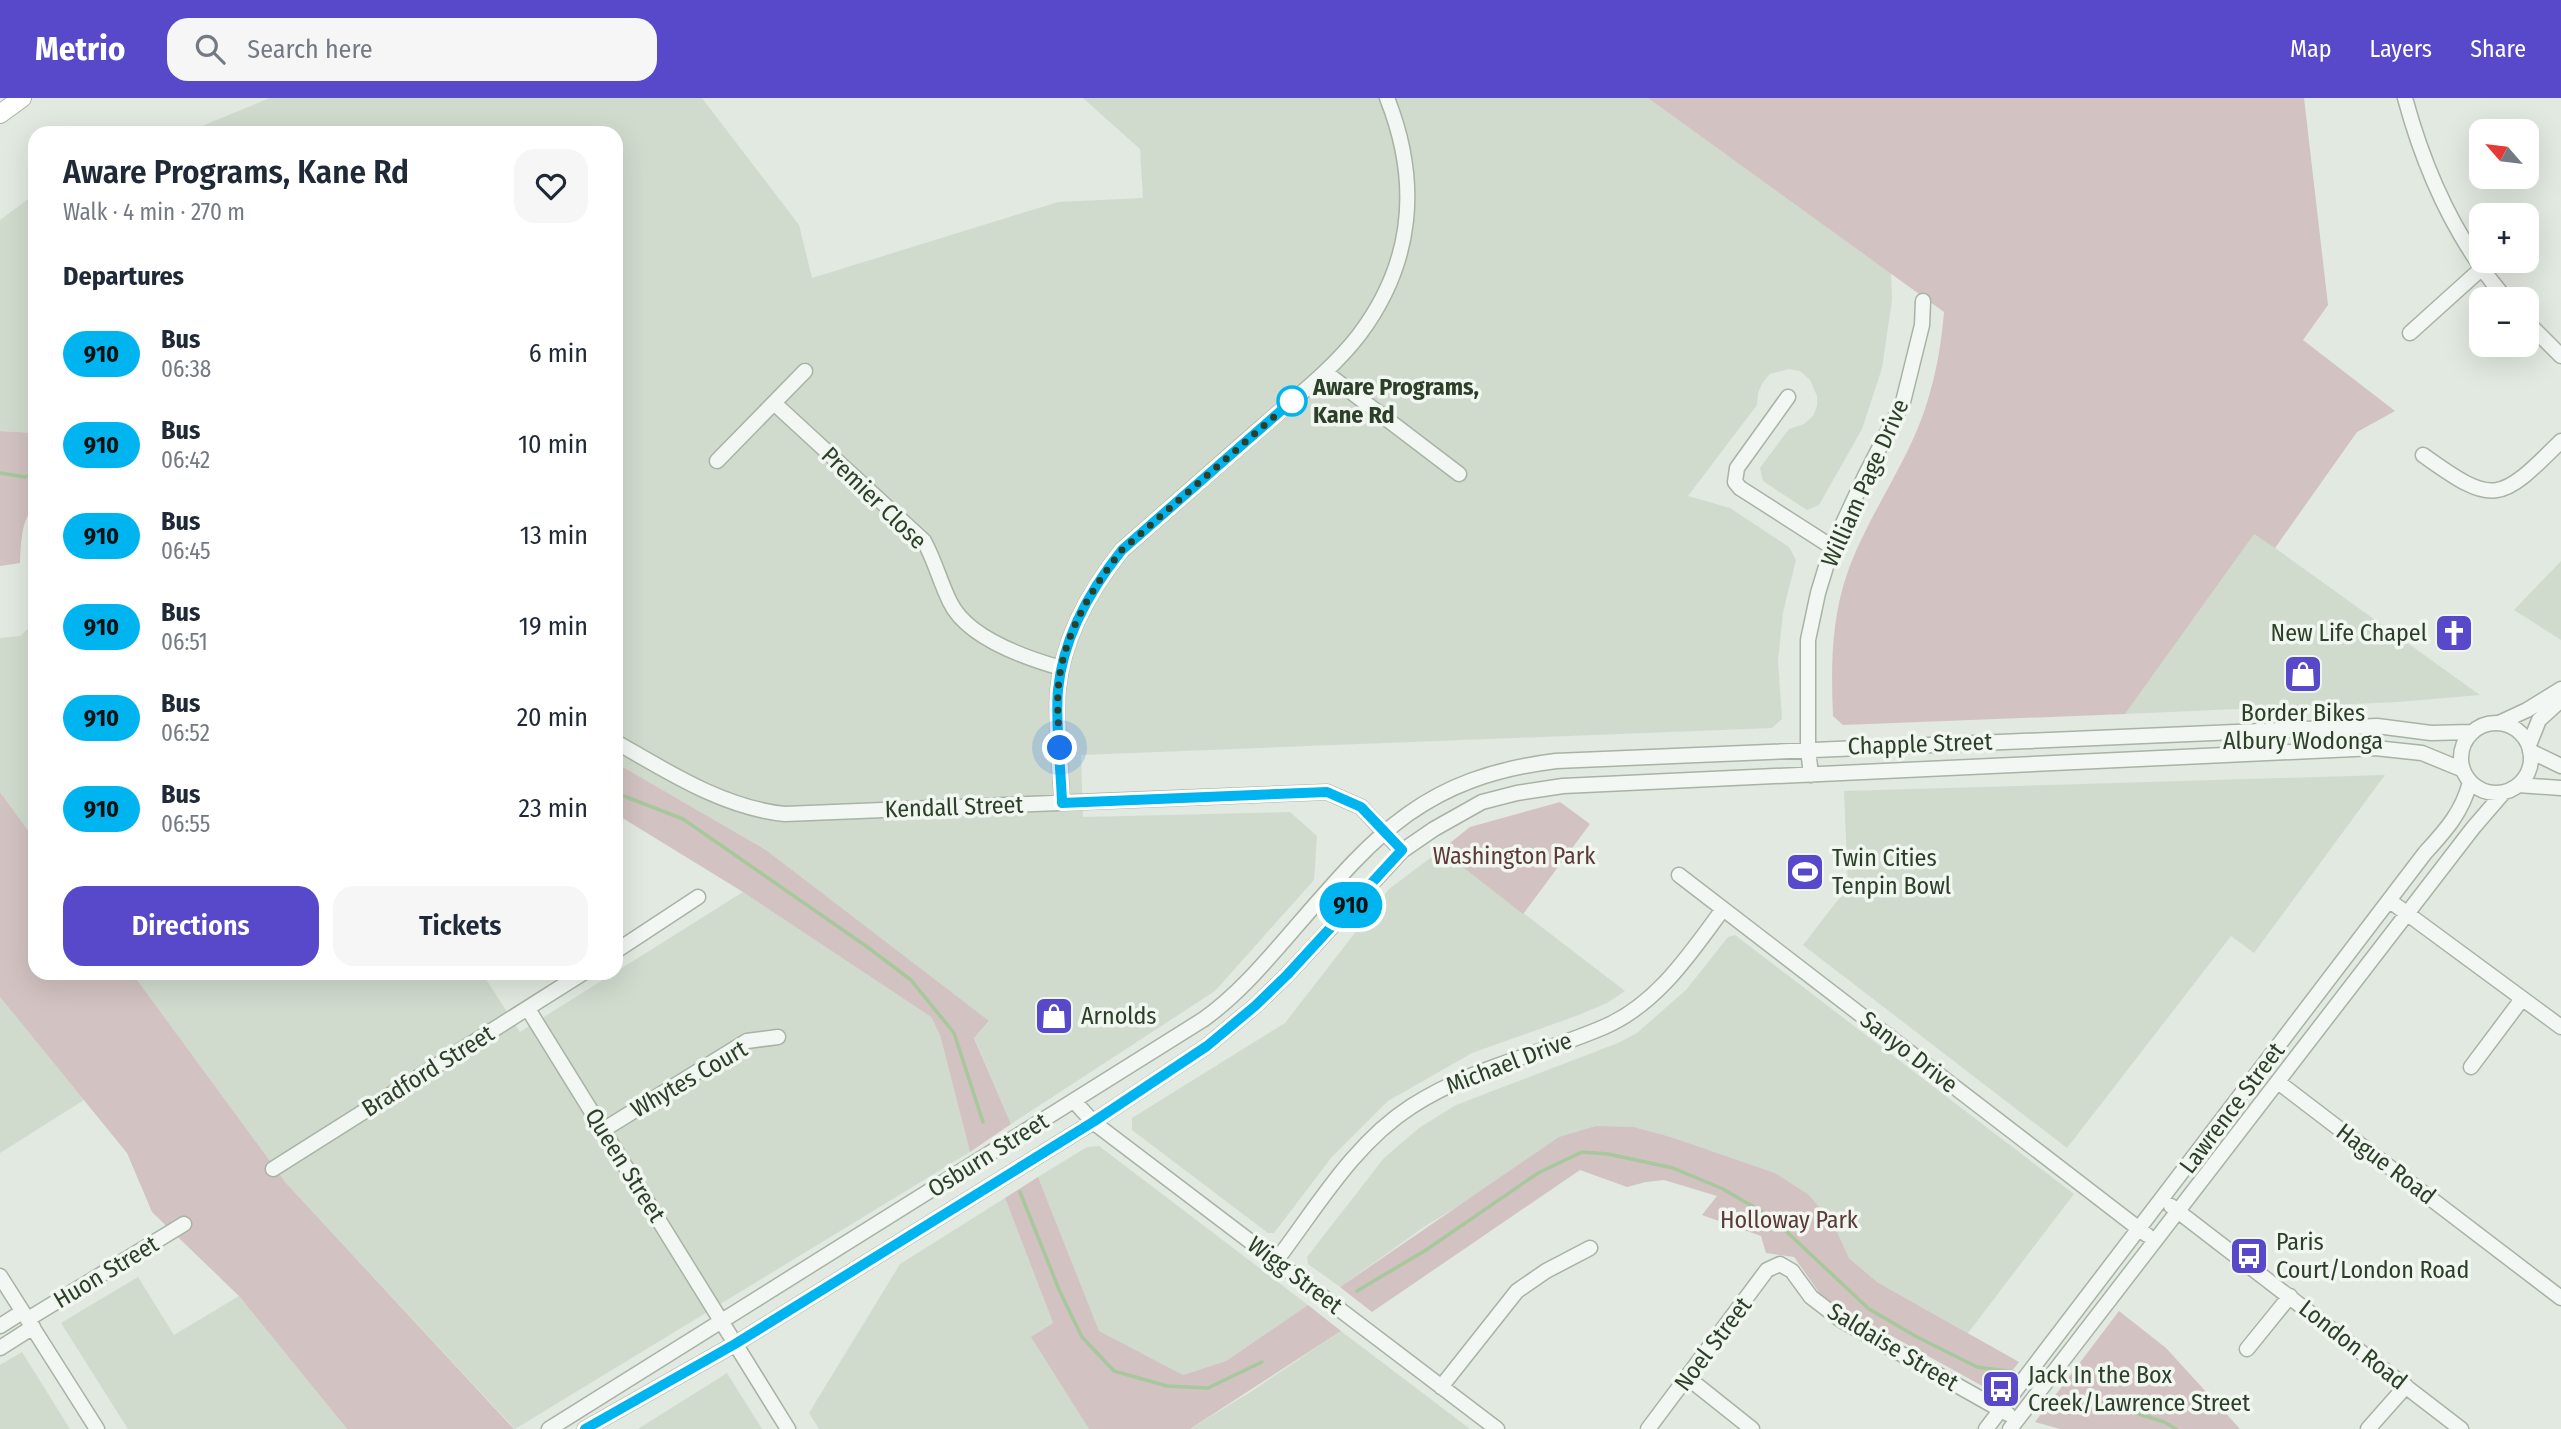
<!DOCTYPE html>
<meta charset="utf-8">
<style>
:root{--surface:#fff;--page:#f6f6f7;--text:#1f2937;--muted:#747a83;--accent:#5749ca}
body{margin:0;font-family:"Fira Sans Condensed",sans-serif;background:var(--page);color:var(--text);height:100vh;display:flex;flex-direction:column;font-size:26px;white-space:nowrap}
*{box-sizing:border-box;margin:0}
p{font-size:23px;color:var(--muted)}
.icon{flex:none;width:38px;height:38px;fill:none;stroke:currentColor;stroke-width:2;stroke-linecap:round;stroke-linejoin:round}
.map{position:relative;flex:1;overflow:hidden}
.sheet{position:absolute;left:28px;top:28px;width:595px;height:854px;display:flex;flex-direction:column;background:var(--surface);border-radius:21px;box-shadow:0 7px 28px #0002}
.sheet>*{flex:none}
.badge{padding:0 14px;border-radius:23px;font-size:24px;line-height:46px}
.needle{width:46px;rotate:298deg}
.controls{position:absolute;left:2469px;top:21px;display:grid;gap:14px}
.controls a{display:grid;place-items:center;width:70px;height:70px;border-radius:14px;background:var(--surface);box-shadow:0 7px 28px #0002;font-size:35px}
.you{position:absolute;width:35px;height:35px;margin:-18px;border:5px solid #fff;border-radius:50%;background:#1a73e8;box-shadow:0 0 0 10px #1a73e833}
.map>.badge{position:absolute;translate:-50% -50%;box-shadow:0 0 0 4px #fff}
h2{padding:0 35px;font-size:26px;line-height:63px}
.round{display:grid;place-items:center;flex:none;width:74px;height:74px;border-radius:21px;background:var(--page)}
.overview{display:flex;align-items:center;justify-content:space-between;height:119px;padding:0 35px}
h1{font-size:33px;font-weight:600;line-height:52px}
.primary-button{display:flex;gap:14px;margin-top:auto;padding:14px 35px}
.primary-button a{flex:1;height:80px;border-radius:21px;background:var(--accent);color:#fff;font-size:28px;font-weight:600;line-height:80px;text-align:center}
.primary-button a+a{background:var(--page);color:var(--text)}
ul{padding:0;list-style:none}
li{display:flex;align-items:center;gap:21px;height:91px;padding:0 35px}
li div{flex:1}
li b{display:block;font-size:26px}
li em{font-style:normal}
li .badge{min-width:77px;font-weight:700;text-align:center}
header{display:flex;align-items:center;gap:42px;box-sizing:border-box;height:98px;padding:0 35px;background:var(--accent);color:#fff}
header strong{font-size:33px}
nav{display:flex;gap:38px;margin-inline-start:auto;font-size:24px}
.search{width:490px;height:63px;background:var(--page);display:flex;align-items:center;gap:18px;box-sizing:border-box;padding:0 24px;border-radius:21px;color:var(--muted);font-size:26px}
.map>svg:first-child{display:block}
.built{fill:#d0dbce}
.green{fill:#d2c2c2}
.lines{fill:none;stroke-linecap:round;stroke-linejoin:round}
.stream{stroke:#a6c89c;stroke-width:3.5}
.minor-casing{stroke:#a7b3a5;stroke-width:17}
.major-casing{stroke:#a3b4a0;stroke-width:20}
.minor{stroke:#f3f7f3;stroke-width:14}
.major{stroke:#fff;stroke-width:18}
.line-casing{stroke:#fff;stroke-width:16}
.line{stroke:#00b5ef;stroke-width:10}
.walk{stroke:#2c4029;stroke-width:7;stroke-dasharray:0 12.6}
.stop-dot{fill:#fff;stroke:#00b5ef;stroke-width:3.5}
.labels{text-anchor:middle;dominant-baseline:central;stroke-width:7;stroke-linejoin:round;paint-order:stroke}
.stop-label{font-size:24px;font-weight:bold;fill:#2c4029;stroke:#f1f6f0;text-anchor:start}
.street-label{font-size:24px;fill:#2c4029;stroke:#f1f6f0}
.poi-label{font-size:24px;fill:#2c4029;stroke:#f1f6f0;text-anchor:start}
.park-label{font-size:24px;fill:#5b3a37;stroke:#f1f6f0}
</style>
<header>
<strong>Metrio</strong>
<div class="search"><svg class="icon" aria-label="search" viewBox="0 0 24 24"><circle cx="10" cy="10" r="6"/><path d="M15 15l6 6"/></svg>Search here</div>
<nav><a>Map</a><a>Layers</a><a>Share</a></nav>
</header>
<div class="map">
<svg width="2561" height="1331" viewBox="0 0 2561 1331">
<rect width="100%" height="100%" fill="#e1e9e0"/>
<!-- built -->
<path class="built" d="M 270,0 L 702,0 L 799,127 L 812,180 L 1058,104 L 1143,100 L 1140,51 L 1083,0 L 1648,0 L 1891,175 L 1892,202 L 1882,270 L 1862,331 L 1819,407 L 1807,412 L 1763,383 L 1760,370 L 1789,331 L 1804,326 L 1813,318 L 1817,308 L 1817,298 L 1810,282 L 1800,273 L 1789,271 L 1770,276 L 1763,284 L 1758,295 L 1757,307 L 1688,398 L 1730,410 L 1789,449 L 1796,462 L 1783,514 L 1778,563 L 1782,621 L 1772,630 L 1081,657 L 1083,719 L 1290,714 L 1317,738 L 1314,782 L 1215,893 L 1011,1026 L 974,939 L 989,924 L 766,752 L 616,665 L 616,35 L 185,35 Z
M 35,96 L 35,335 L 0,333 L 0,122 Z
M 2254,435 L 2480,597 L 2398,604 L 2125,616 Z
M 2561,463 L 2561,542 L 2514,512 Z
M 35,525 L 35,742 L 0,694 L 0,540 L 20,538 Z
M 2385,677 L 2254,855 L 2231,838 L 2067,1050 L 1803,847 L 1848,789 L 1844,693 Z
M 1441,752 L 1625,893 L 1607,905 L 1576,918 L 1472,955 L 1388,1003 L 1331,1060 L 1274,1135 L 1268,1135 L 1132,1032 L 1132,1020 L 1285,925 L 1389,791 Z
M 743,794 L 931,919 L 940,937 L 970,1054 L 515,1331 L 286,1085 L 132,875 L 482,875 L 520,934 Z
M 1735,837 L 2074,1096 L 1968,1235 L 1877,1184 L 1849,1160 L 1833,1125 L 1808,1096 L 1775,1075 L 1671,1039 L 1634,1029 L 1479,1095 L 1424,1129 L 1340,1189 L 1308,1166 L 1307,1159 L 1384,1060 L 1419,1030 L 1456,1007 L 1618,945 L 1637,935 L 1686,892 L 1728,839 Z
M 0,899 L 84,1002 L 0,1055 Z
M 1099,1048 L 1308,1207 L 1226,1263 L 1183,1277 L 1099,1234 L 1038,1079 L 1087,1049 Z
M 1005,1100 L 1053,1225 L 1032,1239 L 1089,1331 L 819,1331 L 809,1315 L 900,1166 Z
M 138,1179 L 174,1237 L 239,1198 L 347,1331 L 128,1331 L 61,1225 Z
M 1341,1233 L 1470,1331 L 1190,1331 L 1252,1293 Z
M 22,1254 L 70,1331 L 0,1331 L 0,1267 Z
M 727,1275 L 762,1331 L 638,1331 Z"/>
<!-- green -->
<path class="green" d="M 1648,0 L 2304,0 L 2328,207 L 2303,242 L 2395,313 L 2357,334 L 2275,450 L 2254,436 L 2125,616 L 1843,627 L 1833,618 C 1831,570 1831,523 1847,476 C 1862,433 1888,393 1908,352 C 1930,308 1940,262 1944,214 Z
M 0,333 L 35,335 L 35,407 C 21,422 21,445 20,465 L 0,468 Z
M 616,665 L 766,752 L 989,923 L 974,940 L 1011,1026 L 970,1054 L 940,937 L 931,919 L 743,794 L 616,716 Z
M 0,694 L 35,742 L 35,875 L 132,875 L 286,1085 L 514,1331 L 347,1331 L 239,1198 L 152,1114 L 127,1055 L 0,899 Z
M 1560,704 L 1590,726 L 1523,816 L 1441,752 L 1470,729 Z
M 1596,1028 L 1634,1029 L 1671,1039 L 1775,1075 L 1808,1096 L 1833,1125 L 1849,1160 L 1877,1184 L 2019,1264 L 1995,1295 L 1823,1200 L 1794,1159 L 1766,1155 L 1761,1138 L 1702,1117 L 1717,1098 L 1664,1082 L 1646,1084 L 1627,1089 L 1580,1072 L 1372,1214 L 1340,1189 L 1559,1039 Z
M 1038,1079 L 1099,1233 L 1183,1277 L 1226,1263 L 1308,1207 L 1341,1233 L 1190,1331 L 1089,1331 L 1031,1239 L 1053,1225 L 1005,1100 Z
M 2119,1213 L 2166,1250 L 2240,1331 L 2060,1331 L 2035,1324 Z"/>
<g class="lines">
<!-- stream -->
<path class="stream" d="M 0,375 L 25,379 L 35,375
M 616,695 L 683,721 L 866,848 L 911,882 L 954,935 L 983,1024
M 1020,1094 L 1060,1194 L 1082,1239 L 1114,1273 L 1167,1288 L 1208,1290 L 1262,1264
M 1357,1193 L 1426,1152 L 1538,1075 L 1582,1054 L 1608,1056 L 1673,1070 L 1723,1091 L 1771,1119 L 1869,1211 L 1917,1239 L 1977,1269 L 2014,1274
M 2050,1302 L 2108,1306 L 2164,1324 L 2176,1331"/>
<defs>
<path id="minor" d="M 2405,0 C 2425,74 2456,143 2506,201
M 2527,224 L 2561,258
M 2410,235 L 2481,171
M 1325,274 L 1459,376
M 1788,299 L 1737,370 L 1735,384 L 1740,390 L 1832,449
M 774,305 L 924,443 C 935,463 940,484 950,504 C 967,540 1026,560 1061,570
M 2423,357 C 2494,408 2499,405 2561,343
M 717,363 L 805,273
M2461 660a35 35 0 1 1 70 0a35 35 0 1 1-70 0Z
M 2499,625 L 2527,612 L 2561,591
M 616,644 C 668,674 724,710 785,716 L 1327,694 L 1361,709 L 1402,753
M 2529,647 L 2539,622 L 2561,602
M 2530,653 L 2561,668
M 1811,677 L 1808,651 L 1808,542 L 1818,495 L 1832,449 L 1865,378 L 1903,304 L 1922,227 L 1923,203
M 2518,687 L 2561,690
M 1062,705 C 1061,670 1055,626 1058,592 C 1063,540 1090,492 1122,452 C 1169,411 1216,370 1262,329 C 1295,300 1332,272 1359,237 C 1414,164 1420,83 1387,0
M 1679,777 L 2147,1137
M 2390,803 L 2561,929
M 616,853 L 698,799
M 528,911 L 788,1331
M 2471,969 L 2522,901
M 2278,984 L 2561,1200
M 1074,1003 L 1093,1024 L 1497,1331
M 603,1032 L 747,943 L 778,939
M 273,1071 L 583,875
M 2171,1108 L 2461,1331
M 1276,1163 C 1317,1109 1354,1045 1412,1008 C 1473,969 1539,957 1604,929 C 1657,906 1690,856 1723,811
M 0,1178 L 97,1331
M 28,1221 L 184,1126
M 0,1228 L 22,1214
M 0,1250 L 33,1229
M 2247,1251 L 2290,1198
M 1688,1280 L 1752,1331
M 1441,1289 L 1517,1193 L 1546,1173 L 1590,1150
M 549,1331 L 1204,921 C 1236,898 1262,868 1288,838 C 1373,740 1419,680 1556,663 L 2377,628 L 2431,635 L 2472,634
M 585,1331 L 735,1246 L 1093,1024 L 1207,948 L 1255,908 L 1287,877 L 1402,753 L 1434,731 L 1482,704 L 1517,695 L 1563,688 L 2375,650 L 2422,655 L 2461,671
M 1648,1331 L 1767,1172 L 1780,1166 L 1792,1173 L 1811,1199 L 1841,1222 L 2008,1316
M 1986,1331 L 2425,755 C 2445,733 2462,715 2470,684
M 2010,1331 L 2473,730 L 2504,694
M 2368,1331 L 2406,1288"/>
<path id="major" d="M 0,16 L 22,0"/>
</defs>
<!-- minor casing -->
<use href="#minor" class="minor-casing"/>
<!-- major casing -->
<use href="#major" class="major-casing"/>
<!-- minor -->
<use href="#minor" class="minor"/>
<!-- major -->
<use href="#major" class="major"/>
</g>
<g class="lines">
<defs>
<path id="line" d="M 585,1331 L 735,1246 L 1093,1024 L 1207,948 L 1255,908 L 1287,877 L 1402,752 L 1361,709 L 1327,694 L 1062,705 C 1061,669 1055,627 1058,592 C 1063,540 1090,492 1122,452 L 1292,303"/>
</defs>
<!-- line casing -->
<use href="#line" class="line-casing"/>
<!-- line -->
<use href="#line" class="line"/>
<!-- walk -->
<path class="walk" d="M 1060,650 C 1059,632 1057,613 1058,595 C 1060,543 1090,492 1122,452 L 1292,303"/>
</g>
<!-- icons -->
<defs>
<symbol id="church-square" viewBox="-11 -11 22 22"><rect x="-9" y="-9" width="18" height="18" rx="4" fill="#5749ca" stroke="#f1f6f0"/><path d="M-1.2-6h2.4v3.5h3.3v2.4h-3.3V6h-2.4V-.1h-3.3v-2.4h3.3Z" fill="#fff"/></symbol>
<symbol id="shop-square" viewBox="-11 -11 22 22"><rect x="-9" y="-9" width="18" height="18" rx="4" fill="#5749ca" stroke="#f1f6f0"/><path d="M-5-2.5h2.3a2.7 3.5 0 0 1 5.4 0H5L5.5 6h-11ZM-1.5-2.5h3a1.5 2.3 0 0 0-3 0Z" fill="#fff"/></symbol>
<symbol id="stadium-square" viewBox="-11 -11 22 22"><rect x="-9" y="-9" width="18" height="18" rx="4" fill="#5749ca" stroke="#f1f6f0"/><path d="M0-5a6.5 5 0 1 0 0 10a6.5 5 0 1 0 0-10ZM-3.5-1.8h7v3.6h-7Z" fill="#fff"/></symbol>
<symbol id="bus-square" viewBox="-11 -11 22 22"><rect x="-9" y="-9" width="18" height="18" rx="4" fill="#5749ca" stroke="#f1f6f0"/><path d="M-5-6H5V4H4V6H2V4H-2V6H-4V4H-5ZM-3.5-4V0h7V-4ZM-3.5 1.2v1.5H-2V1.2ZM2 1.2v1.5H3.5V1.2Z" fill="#fff"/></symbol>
</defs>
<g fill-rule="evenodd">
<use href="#church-square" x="2432" y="513" width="44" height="44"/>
<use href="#shop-square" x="2281" y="554" width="44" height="44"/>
<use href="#stadium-square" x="1783" y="752" width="44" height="44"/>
<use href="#shop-square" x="1032" y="896" width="44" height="44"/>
<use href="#bus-square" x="2227" y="1136" width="44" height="44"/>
<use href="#bus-square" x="1979" y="1269" width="44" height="44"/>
</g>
<!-- markers -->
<circle class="stop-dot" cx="1292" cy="303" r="14"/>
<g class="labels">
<!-- stop labels -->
<g class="stop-label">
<text x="1313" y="289">Aware Programs,<tspan x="1313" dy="28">Kane Rd</tspan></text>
</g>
<!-- street labels -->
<g class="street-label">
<text transform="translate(1865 385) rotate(-66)">William Page Drive</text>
<text transform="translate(874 400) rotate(44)">Premier Close</text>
<text transform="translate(1920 646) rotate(-2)">Chapple Street</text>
<text transform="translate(954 709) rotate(-2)">Kendall Street</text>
<text transform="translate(1909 954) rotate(38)">Sanyo Drive</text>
<text transform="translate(1509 965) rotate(-21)">Michael Drive</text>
<text transform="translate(428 973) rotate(-32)">Bradford Street</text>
<text transform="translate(689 981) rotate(-30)">Whytes Court</text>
<text transform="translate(2232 1010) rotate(-53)">Lawrence Street</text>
<text transform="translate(988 1057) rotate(-32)">Osburn Street</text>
<text transform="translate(2386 1066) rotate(37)">Hague Road</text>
<text transform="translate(625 1067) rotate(58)">Queen Street</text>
<text transform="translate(106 1174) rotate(-31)">Huon Street</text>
<text transform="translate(1295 1177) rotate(37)">Wigg Street</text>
<text transform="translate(1713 1246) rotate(-53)">Noel Street</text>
<text transform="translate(2353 1247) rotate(38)">London Road</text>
<text transform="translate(1893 1249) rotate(31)">Saldaise Street</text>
</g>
<!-- poi labels -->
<g class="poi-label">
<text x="2427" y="535" text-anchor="end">New Life Chapel</text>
<text x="2303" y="615" text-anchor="middle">Border Bikes<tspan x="2303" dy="28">Albury Wodonga</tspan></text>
<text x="1832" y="760">Twin Cities<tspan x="1832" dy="28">Tenpin Bowl</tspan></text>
<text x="1081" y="918">Arnolds</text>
<text x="2276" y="1144">Paris<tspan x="2276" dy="28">Court/London Road</tspan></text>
<text x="2028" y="1277">Jack In the Box<tspan x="2028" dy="28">Creek/Lawrence Street</tspan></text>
</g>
<!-- park labels -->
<g class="park-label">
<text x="1514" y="758">Washington Park</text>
<text x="1789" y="1122">Holloway Park</text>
</g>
</g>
</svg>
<div class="controls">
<a><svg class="needle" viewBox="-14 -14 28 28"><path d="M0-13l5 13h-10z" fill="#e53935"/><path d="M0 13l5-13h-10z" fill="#747a83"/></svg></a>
<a>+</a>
<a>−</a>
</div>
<div class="you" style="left:1060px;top:650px"></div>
<b class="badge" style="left:1351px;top:807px;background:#00b5ef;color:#111">910</b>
<section class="sheet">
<div class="overview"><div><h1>Aware Programs, Kane Rd</h1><p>Walk · 4 min · 270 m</p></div><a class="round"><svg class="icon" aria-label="heart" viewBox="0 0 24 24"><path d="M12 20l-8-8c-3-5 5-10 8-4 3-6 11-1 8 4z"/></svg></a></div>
<h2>Departures</h2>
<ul>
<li><span class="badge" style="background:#00b5ef;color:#111">910</span><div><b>Bus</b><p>06:38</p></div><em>6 min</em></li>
<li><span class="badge" style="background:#00b5ef;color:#111">910</span><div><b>Bus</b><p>06:42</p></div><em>10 min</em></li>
<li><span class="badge" style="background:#00b5ef;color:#111">910</span><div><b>Bus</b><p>06:45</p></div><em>13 min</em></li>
<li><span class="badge" style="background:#00b5ef;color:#111">910</span><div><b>Bus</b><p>06:51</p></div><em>19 min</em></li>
<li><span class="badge" style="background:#00b5ef;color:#111">910</span><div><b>Bus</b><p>06:52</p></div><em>20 min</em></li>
<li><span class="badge" style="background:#00b5ef;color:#111">910</span><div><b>Bus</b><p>06:55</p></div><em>23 min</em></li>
</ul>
<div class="primary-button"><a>Directions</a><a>Tickets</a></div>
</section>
</div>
